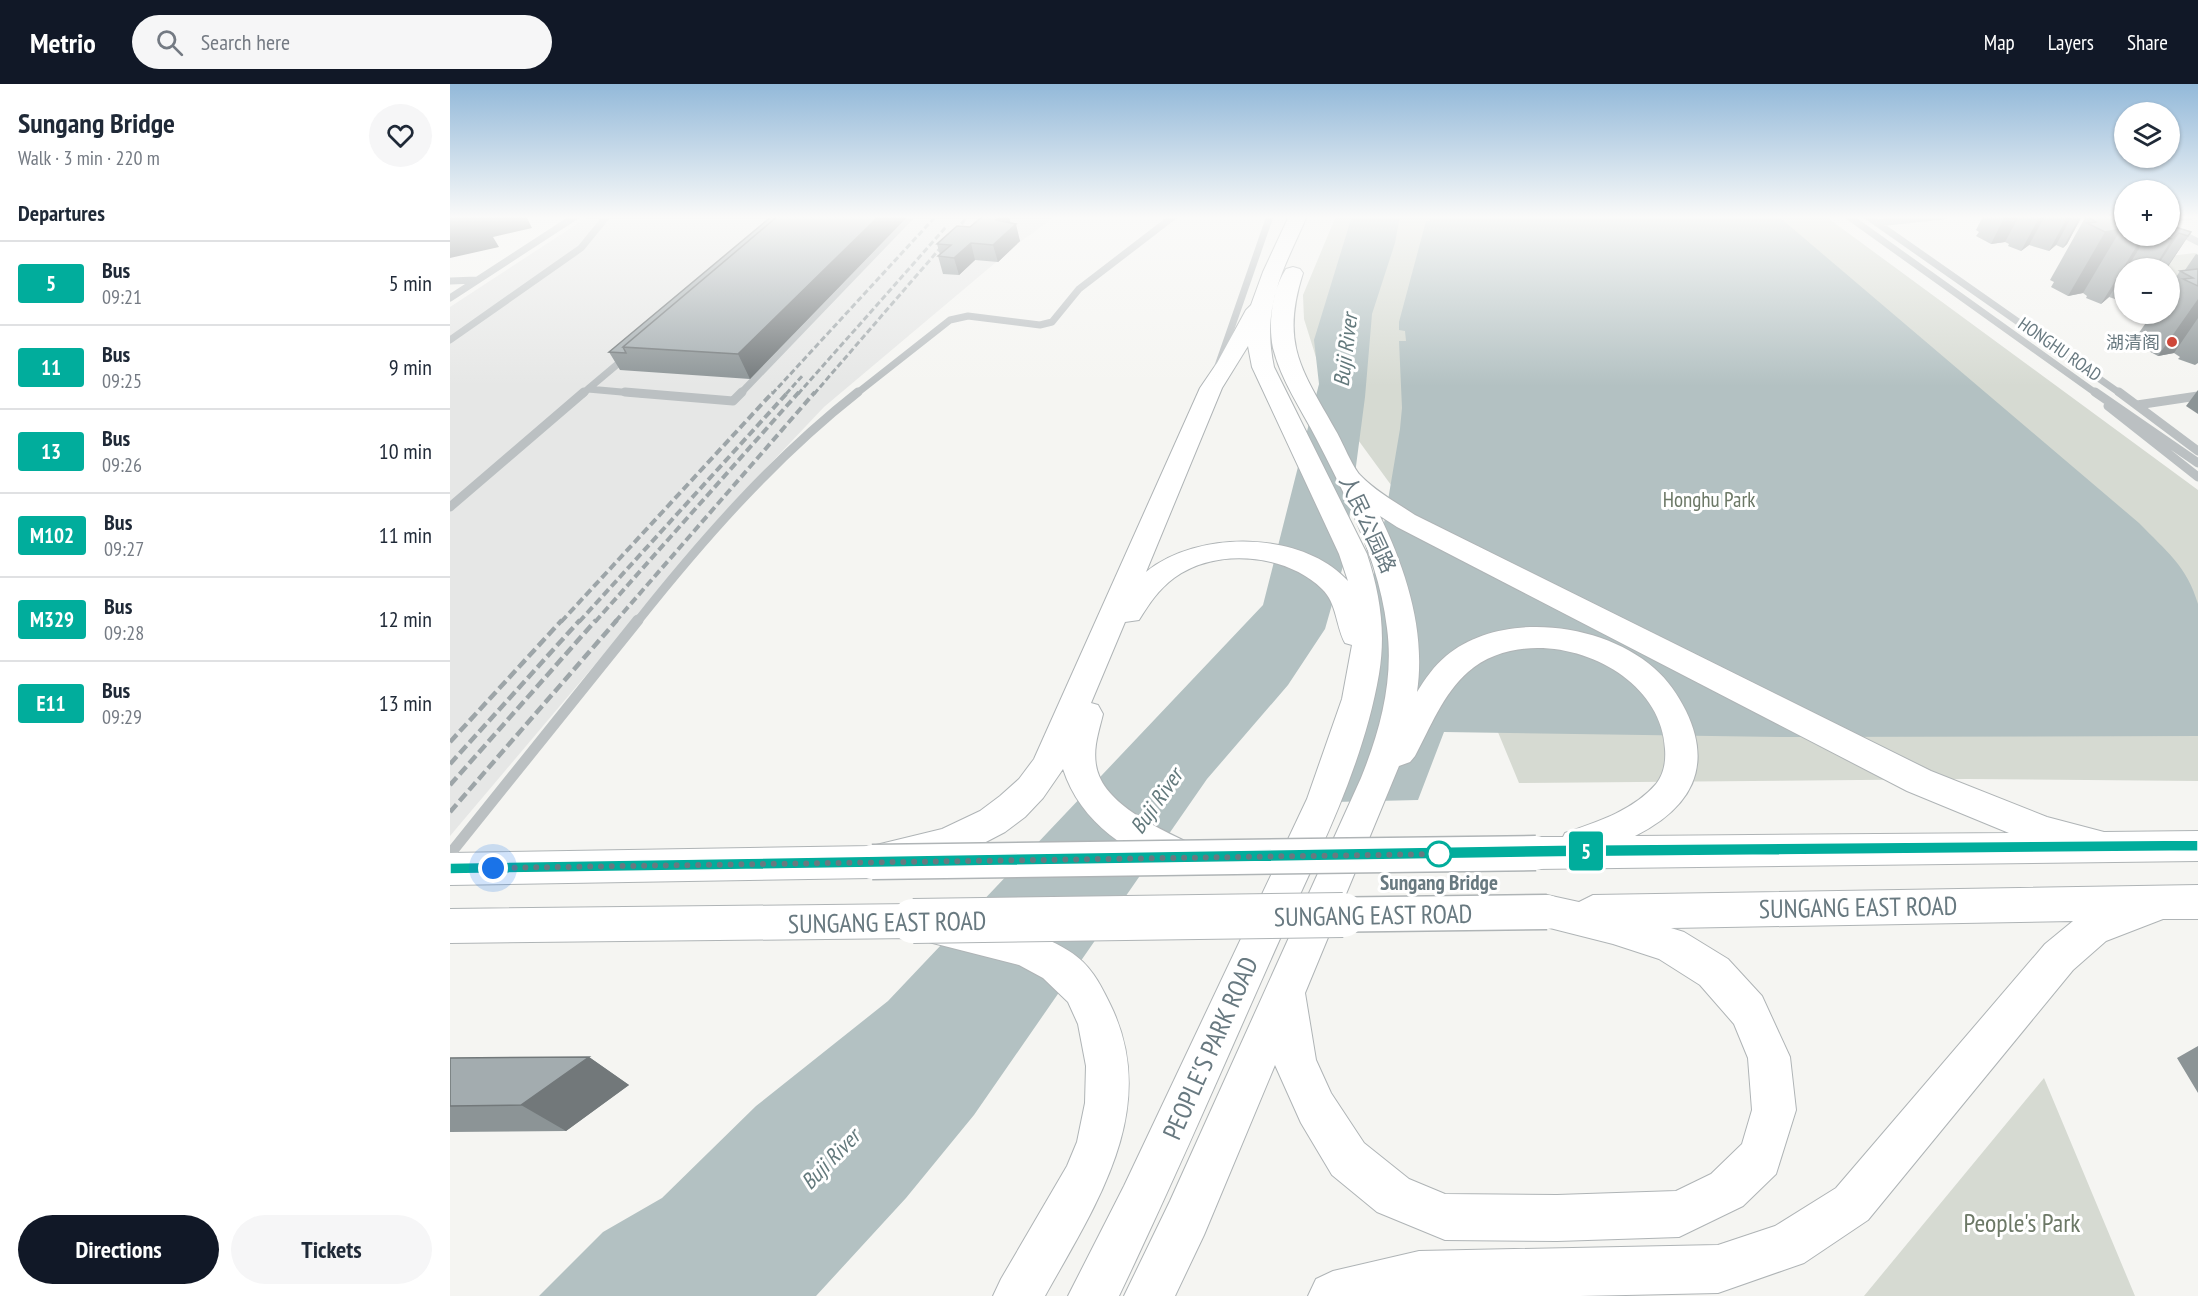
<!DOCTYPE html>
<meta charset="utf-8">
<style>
:root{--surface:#fff;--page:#f6f6f7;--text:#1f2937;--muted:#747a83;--line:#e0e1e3;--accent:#111827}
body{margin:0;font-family:"PT Sans Narrow","Noto Sans SC",sans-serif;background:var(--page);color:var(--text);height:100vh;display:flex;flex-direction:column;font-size:22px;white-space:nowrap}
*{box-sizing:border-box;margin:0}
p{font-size:20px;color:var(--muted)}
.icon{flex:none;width:33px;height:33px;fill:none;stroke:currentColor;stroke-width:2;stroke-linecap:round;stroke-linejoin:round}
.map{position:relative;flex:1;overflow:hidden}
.details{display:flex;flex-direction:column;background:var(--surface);width:450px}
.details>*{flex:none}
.badge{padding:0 12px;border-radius:4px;font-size:21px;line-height:39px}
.tools{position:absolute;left:1664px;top:18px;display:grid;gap:12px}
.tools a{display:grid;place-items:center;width:66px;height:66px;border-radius:50%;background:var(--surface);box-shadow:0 2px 4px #0004;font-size:30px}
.you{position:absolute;width:30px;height:30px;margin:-15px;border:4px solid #fff;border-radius:50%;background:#1a73e8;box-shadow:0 0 0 9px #1a73e833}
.map>.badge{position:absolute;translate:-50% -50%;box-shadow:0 0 0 3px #fff}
h2{padding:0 18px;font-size:22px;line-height:54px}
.round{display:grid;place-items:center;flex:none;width:63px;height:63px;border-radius:32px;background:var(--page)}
.headline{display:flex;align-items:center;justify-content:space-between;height:102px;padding:0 18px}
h1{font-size:28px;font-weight:800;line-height:45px}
.action{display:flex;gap:12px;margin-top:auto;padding:12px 18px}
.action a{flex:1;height:69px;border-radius:36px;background:var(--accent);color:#fff;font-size:24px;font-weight:800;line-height:69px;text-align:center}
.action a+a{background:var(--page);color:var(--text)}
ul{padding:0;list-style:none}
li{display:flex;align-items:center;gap:18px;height:84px;padding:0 18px;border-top:2px solid var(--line)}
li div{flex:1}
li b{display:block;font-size:22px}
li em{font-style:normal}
li .badge{min-width:66px;font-weight:700;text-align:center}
header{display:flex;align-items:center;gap:36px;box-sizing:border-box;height:84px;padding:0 30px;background:var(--accent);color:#fff}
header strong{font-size:28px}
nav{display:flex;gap:33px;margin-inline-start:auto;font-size:21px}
.search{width:420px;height:54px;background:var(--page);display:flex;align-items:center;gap:15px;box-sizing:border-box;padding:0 21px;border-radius:33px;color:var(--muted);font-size:22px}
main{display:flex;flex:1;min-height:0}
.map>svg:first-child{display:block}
.built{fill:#e6e7e6}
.green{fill:#d6dad2}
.water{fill:#b3c1c2}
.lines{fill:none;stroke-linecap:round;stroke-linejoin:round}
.major-casing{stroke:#afb4b6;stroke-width:2}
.minor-far2{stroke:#bbc0c2;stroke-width:7}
.minor-far1{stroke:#bbc0c2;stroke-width:9}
.minor{stroke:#bbc0c2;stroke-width:11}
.major{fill:#fff;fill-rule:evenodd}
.rail-far2{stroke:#9da5a8;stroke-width:3;stroke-dasharray:6 3;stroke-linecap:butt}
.rail-far1{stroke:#9da5a8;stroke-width:4;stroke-dasharray:8 4;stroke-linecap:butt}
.rail{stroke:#9da5a8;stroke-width:4.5;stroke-dasharray:10 4.5;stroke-linecap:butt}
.major-bridge-far1-casing{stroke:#afb4b6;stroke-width:37;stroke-linecap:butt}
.major-bridge-casing{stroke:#afb4b6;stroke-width:46;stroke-linecap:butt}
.major-bridge-far1{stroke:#fff;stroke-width:34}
.major-bridge{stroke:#fff;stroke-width:44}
.wall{fill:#8c9496}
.shaded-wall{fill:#72787a}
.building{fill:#a3acaf;stroke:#72787a;stroke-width:1.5}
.line{fill:#01ad9c;stroke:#fff;stroke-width:1.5}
.walk{stroke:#687980;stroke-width:6;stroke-dasharray:0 10.8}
.poi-dot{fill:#ce483a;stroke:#fff;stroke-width:2}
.stop-dot{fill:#fff;stroke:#01ad9c;stroke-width:3}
.labels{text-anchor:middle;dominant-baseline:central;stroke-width:6;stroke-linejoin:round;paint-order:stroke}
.far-poi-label{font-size:18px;fill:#687980;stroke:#fff;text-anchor:end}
.far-street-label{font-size:18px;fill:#687980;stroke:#fff}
.park-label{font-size:21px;fill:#6c7866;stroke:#fff}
.street-label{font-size:21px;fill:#687980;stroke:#fff}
.stop-label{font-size:21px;font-weight:bold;fill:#687980;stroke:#fff}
.water-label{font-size:22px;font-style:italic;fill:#63797c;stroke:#fff}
.near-street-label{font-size:26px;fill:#687980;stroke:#fff}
.near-park-label{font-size:26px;fill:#6c7866;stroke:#fff}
</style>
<header>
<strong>Metrio</strong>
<div class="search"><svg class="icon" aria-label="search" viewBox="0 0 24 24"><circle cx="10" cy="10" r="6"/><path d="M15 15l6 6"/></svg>Search here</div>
<nav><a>Map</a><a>Layers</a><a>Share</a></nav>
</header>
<main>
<section class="details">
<div class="headline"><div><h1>Sungang Bridge</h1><p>Walk · 3 min · 220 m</p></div><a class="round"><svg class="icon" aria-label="heart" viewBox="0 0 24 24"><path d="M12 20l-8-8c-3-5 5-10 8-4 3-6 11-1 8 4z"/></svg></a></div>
<h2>Departures</h2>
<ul>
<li><span class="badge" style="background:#01ad9c;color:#fff">5</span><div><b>Bus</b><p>09:21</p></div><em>5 min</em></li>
<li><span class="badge" style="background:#01ad9c;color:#fff">11</span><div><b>Bus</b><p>09:25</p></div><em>9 min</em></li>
<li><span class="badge" style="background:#01ad9c;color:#fff">13</span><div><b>Bus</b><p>09:26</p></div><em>10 min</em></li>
<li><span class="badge" style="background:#01ad9c;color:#fff">M102</span><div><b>Bus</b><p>09:27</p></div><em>11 min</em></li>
<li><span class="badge" style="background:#01ad9c;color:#fff">M329</span><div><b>Bus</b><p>09:28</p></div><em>12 min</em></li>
<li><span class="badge" style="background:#01ad9c;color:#fff">E11</span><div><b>Bus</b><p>09:29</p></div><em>13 min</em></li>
</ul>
<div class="action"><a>Directions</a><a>Tickets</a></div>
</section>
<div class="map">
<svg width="1748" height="1212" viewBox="0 0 1748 1212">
<rect width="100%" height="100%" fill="#f5f5f2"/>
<!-- built -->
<path class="built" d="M 139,132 L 606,132 L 570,158 L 374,323 L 268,435 L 0,752 L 0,223 Z"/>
<!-- green -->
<path class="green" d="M 886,132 L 1375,132 L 1748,406 L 1748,697 L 1517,695 L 1069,699 L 952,416 L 903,349 L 870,286 L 854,235 L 853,211 Z
M 1745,169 L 1748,170 L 1748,212 L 1719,195 L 1719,184 L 1700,184 L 1685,176 Z
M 1594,994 L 1685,1212 L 1414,1212 Z"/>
<!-- water -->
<path class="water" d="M 902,132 L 950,132 L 945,159 L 922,230 L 915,313 L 893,482 L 875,545 L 838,601 L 757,695 L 524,1031 L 456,1114 L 366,1212 L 89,1212 L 153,1148 L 212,1114 L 306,1022 L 438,917 L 813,521 L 869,300 L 864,256 Z
M 982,132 L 1328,132 L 1689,439 C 1716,467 1737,482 1748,520 L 1748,652 L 1336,653 L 994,648 L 968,716 L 884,718 L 898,622 L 935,434 L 950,345 L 952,324 L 949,257 L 956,257 L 955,247 L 949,246 L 949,238 L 976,137 L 980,137 Z"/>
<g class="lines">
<defs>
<path id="major" d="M 839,132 L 857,132 C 833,187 811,221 824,283 L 917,470 C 930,510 936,548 929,590 C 913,684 867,771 829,857 C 776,976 725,1095 669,1212 L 618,1212 L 674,1102 L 857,715 L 892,615 L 902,561 L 895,559 C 886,543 887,519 872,505 C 836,470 766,463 724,494 C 708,506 699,520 689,536 L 675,538 L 641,619 L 648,621 L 653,630 C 649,647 643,663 646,681 C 652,721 713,746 745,762 L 750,773 L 745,784 L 732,789 C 679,770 631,740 613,685 L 593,714 L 575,733 L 555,748 L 534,759 L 498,773 L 422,794 L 0,801 L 0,769 L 422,762 L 492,745 L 530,727 L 550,712 L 569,695 L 584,675 L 750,304 L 767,279 L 796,226 L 801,221 L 813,188 ZM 798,262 L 802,283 L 889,470 L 898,497 C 852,446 747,446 696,488 L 772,304 Z
M 843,183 L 850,185 L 853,189 C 830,261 852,286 886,347 C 893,359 902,382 910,391 C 925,407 947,419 965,431 L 1481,687 L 1597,733 L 1654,748 L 1748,747 L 1748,777 L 1086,785 L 1073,780 L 1068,769 L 1073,758 L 1086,753 L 1113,753 L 1115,749 C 1147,738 1184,726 1206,700 C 1214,690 1216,677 1215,665 C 1211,579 1081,533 1018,588 C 993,610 980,644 965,672 L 960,678 L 949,682 L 855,909 L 866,976 L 881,1009 L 914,1059 L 959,1095 L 995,1110 L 1107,1111 L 1226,1107 L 1261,1090 L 1292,1060 L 1302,1026 L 1298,974 L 1284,940 L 1250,901 L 1209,875 L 1163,860 L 1084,840 L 1078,828 L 1084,816 L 1097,811 L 1129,818 L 1143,811 L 1748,801 L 1748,835 L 1713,835 L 1656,857 L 1623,886 L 1418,1136 L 1354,1179 L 1268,1209 L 1130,1212 L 858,1212 L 866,1195 L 883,1187 L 969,1167 L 1268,1161 L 1325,1142 L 1386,1104 L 1595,860 L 1623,837 L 1221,844 L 1234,848 L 1278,875 L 1312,912 L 1340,973 L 1346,1026 L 1326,1090 L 1293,1122 L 1229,1153 L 1107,1157 L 995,1156 L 927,1128 L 882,1091 L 851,1039 L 825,981 L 754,1151 L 725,1212 L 674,1212 L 720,1117 L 911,694 C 930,647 944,596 937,544 C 929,476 897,414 866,354 C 851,325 831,296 823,264 C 818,240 822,206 836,185 ZM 930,432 L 947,443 L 1457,707 L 1559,749 L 1185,752 C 1239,725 1264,685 1236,627 C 1228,611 1218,596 1204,584 C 1152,538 1051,526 996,572 C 984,582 975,595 967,608 C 976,547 956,486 930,432 Z
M 463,820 C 515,832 573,839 619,867 C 640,880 650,899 660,920 C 712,1025 645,1122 595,1212 L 543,1212 L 551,1195 L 617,1082 L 627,1058 L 635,1019 L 636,982 L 628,940 L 618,918 L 593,894 L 569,881 L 463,854 L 0,859 L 0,825 Z"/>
</defs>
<!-- major casing -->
<use href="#major" class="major-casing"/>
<!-- minor-far2 -->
<path class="minor-far2" d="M 1398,132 L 1647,310
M 1417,132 L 1671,310
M 1719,135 L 1742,132
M 1427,139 L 1494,132
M 1719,143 L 1748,158
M 0,197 L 27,196
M 0,214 L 126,132
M 0,256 L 131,164 L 157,132
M 176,273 L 138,305 L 194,310
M 768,282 L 820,132
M 133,310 L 138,305
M 290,310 L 461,132
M 406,310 L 500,236 L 518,232 L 590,241 L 602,238 L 629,205 L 724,132"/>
<!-- minor-far1 -->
<path class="minor-far1" d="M 175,308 L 283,317 L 292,308
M 1645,308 L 1748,379
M 1669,308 L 1748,367
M 1687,321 L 1748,312
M 1658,322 L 1748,393
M 0,423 L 134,308
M 187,538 C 253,455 324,374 408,308"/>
<!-- minor -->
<path class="minor" d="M 0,770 L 188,536"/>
<!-- major -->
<use href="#major" class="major"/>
<!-- rail-far2 -->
<path class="rail-far2" d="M 322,310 L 486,132
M 336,310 L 354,290
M 348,310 L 496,143
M 364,310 L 518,132"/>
<!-- rail-far1 -->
<path class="rail-far1" d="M 111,538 L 323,308
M 129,538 L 338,308
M 145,538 L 349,308
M 165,538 L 365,308"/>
<!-- rail -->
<path class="rail" d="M 0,658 L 112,536
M 0,680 L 130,536
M 0,701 L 146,536
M 0,728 L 167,536"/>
<defs>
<path id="major-bridge-far1" d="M 422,778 L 1086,769
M 788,832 L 1097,828"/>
<path id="major-bridge" d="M 463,837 L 893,831"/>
</defs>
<!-- major-bridge-far1 casing -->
<use href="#major-bridge-far1" class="major-bridge-far1-casing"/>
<!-- major-bridge casing -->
<use href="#major-bridge" class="major-bridge-casing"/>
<!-- major-bridge-far1 -->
<use href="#major-bridge-far1" class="major-bridge-far1"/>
<!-- major-bridge -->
<use href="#major-bridge" class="major-bridge"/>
</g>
<!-- wall -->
<path class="wall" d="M 182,132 L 202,132 L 200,133 Z
M 322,132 L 458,132 L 300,295 L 170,286 L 159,268 Z
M 559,132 L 560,139 L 570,157 L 548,178 L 525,176 L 509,191 L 493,190 L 488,172 L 490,171 L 487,160 L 520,143 Z
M 1533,132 L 1633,132 L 1632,132 L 1617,160 L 1613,164 L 1606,161 L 1599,167 L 1579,161 L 1571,167 L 1558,162 L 1559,160 L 1555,158 L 1541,160 L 1526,152 L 1529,148 L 1526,146 Z
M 1636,132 L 1674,132 L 1674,152 L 1719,152 L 1719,141 L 1741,148 L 1717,184 L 1674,184 L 1674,218 L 1659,213 L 1651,220 L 1636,214 L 1637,212 L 1633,209 L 1618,212 L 1601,203 L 1604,198 L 1600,196 Z
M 1746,170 L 1748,171 L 1748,279 L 1745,281 L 1728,275 L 1730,273 L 1724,269 L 1708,272 L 1689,262 L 1692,256 L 1686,253 L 1702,230 L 1719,230 L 1719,204 L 1730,187 L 1735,186 Z
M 1748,306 L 1748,330 L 1736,322 Z
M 1748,962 L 1748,1009 L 1727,974 Z
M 139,973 L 179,1001 L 116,1047 L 0,1048 L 0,974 Z"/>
<!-- shaded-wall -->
<path class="shaded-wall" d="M 0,132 L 82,132 L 82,133 L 77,134 L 82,144 L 43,153 L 49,163 L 0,174 Z
M 429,132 L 458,132 L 300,295 L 288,270 Z
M 550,132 L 559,132 L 561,142 L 546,136 Z
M 1555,132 L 1569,132 L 1555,158 L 1541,160 Z
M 1590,132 L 1595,132 L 1579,161 L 1571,167 Z
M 1618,132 L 1622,132 L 1606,161 L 1599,167 Z
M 1630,132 L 1633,132 L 1632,132 L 1617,160 L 1613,164 Z
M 566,140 L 570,157 L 548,178 L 543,161 Z
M 1671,145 L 1633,209 L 1618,212 L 1655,148 Z
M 1741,148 L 1717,184 L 1716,184 L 1738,152 Z
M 1729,149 L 1706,184 L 1704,184 L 1722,155 Z
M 1685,152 L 1697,152 L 1677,184 L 1674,184 L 1674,189 L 1659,213 L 1651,220 L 1691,155 Z
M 521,159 L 525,176 L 509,191 L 504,174 Z
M 1748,215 L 1748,234 L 1724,269 L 1708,272 Z
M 139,973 L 179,1001 L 116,1047 L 71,1021 Z"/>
<!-- building -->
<path class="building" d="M 322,132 L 328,132 L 173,263 L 176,269 L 159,268 Z
M 328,132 L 429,132 L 288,270 L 173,263 Z
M 533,132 L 550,132 L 546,136 L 566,140 L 543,161 L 521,159 L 504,174 L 488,172 L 501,161 L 487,160 L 507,142 L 520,143 Z
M 1636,132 L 1659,132 L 1666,134 L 1665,132 L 1674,132 L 1674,147 L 1671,145 L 1655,148 L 1637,139 L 1646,138 Z
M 1719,141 L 1741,148 L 1738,152 L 1729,149 L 1722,155 L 1708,152 L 1719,152 Z
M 1681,152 L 1695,152 L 1691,155 Z
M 1747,185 L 1748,185 L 1748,202 L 1733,195 L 1743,194 L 1730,187 Z
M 139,973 L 71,1021 L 0,1022 L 0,974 Z"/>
<!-- sky -->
<linearGradient id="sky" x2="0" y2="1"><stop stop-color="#93b9d9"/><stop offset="0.44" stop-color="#fafaf9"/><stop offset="1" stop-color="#fafaf9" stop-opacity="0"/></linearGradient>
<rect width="1748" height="302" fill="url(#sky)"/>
<!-- line -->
<path class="line" d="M 1748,756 L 1748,767 L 1109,773 L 0,790 L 0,779 L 1109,761 Z"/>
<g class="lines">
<!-- walk -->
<path class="walk" d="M 43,784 L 992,770 L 989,770"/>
</g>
<!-- markers -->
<circle class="poi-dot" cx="1722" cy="258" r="6"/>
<circle class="stop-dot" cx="989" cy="770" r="12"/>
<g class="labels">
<!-- far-poi labels -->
<g class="far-poi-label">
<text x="1710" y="258">湖清阁</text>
</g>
<!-- far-street labels -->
<g class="far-street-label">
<text transform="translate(1610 265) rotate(35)">HONGHU ROAD</text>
</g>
<!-- park labels -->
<g class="park-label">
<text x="1259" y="415">Honghu Park</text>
</g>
<!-- street labels -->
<g class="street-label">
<text transform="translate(918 440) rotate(65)">人民公园路</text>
</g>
<!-- stop labels -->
<g class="stop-label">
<text x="989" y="798">Sungang Bridge</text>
</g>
<!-- water labels -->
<g class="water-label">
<text transform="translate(895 266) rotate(-83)">Buji River</text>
<text transform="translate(706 717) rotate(-55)">Buji River</text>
<text transform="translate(380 1075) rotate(-46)">Buji River</text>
</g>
<!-- near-street labels -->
<g class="near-street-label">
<text transform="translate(1408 823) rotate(-1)">SUNGANG EAST ROAD</text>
<text transform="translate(923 831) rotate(-1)">SUNGANG EAST ROAD</text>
<text transform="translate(437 838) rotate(-1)">SUNGANG EAST ROAD</text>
<text transform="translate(760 964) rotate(-66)">PEOPLE'S PARK ROAD</text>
</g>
<!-- near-park labels -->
<g class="near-park-label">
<text x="1572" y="1138">People's Park</text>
</g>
</g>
</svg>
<div class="tools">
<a><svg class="icon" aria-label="layers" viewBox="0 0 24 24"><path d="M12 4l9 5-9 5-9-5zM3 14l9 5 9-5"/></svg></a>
<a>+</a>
<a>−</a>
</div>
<div class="you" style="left:43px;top:784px"></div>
<b class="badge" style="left:1136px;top:767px;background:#01ad9c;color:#fff">5</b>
</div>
</main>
